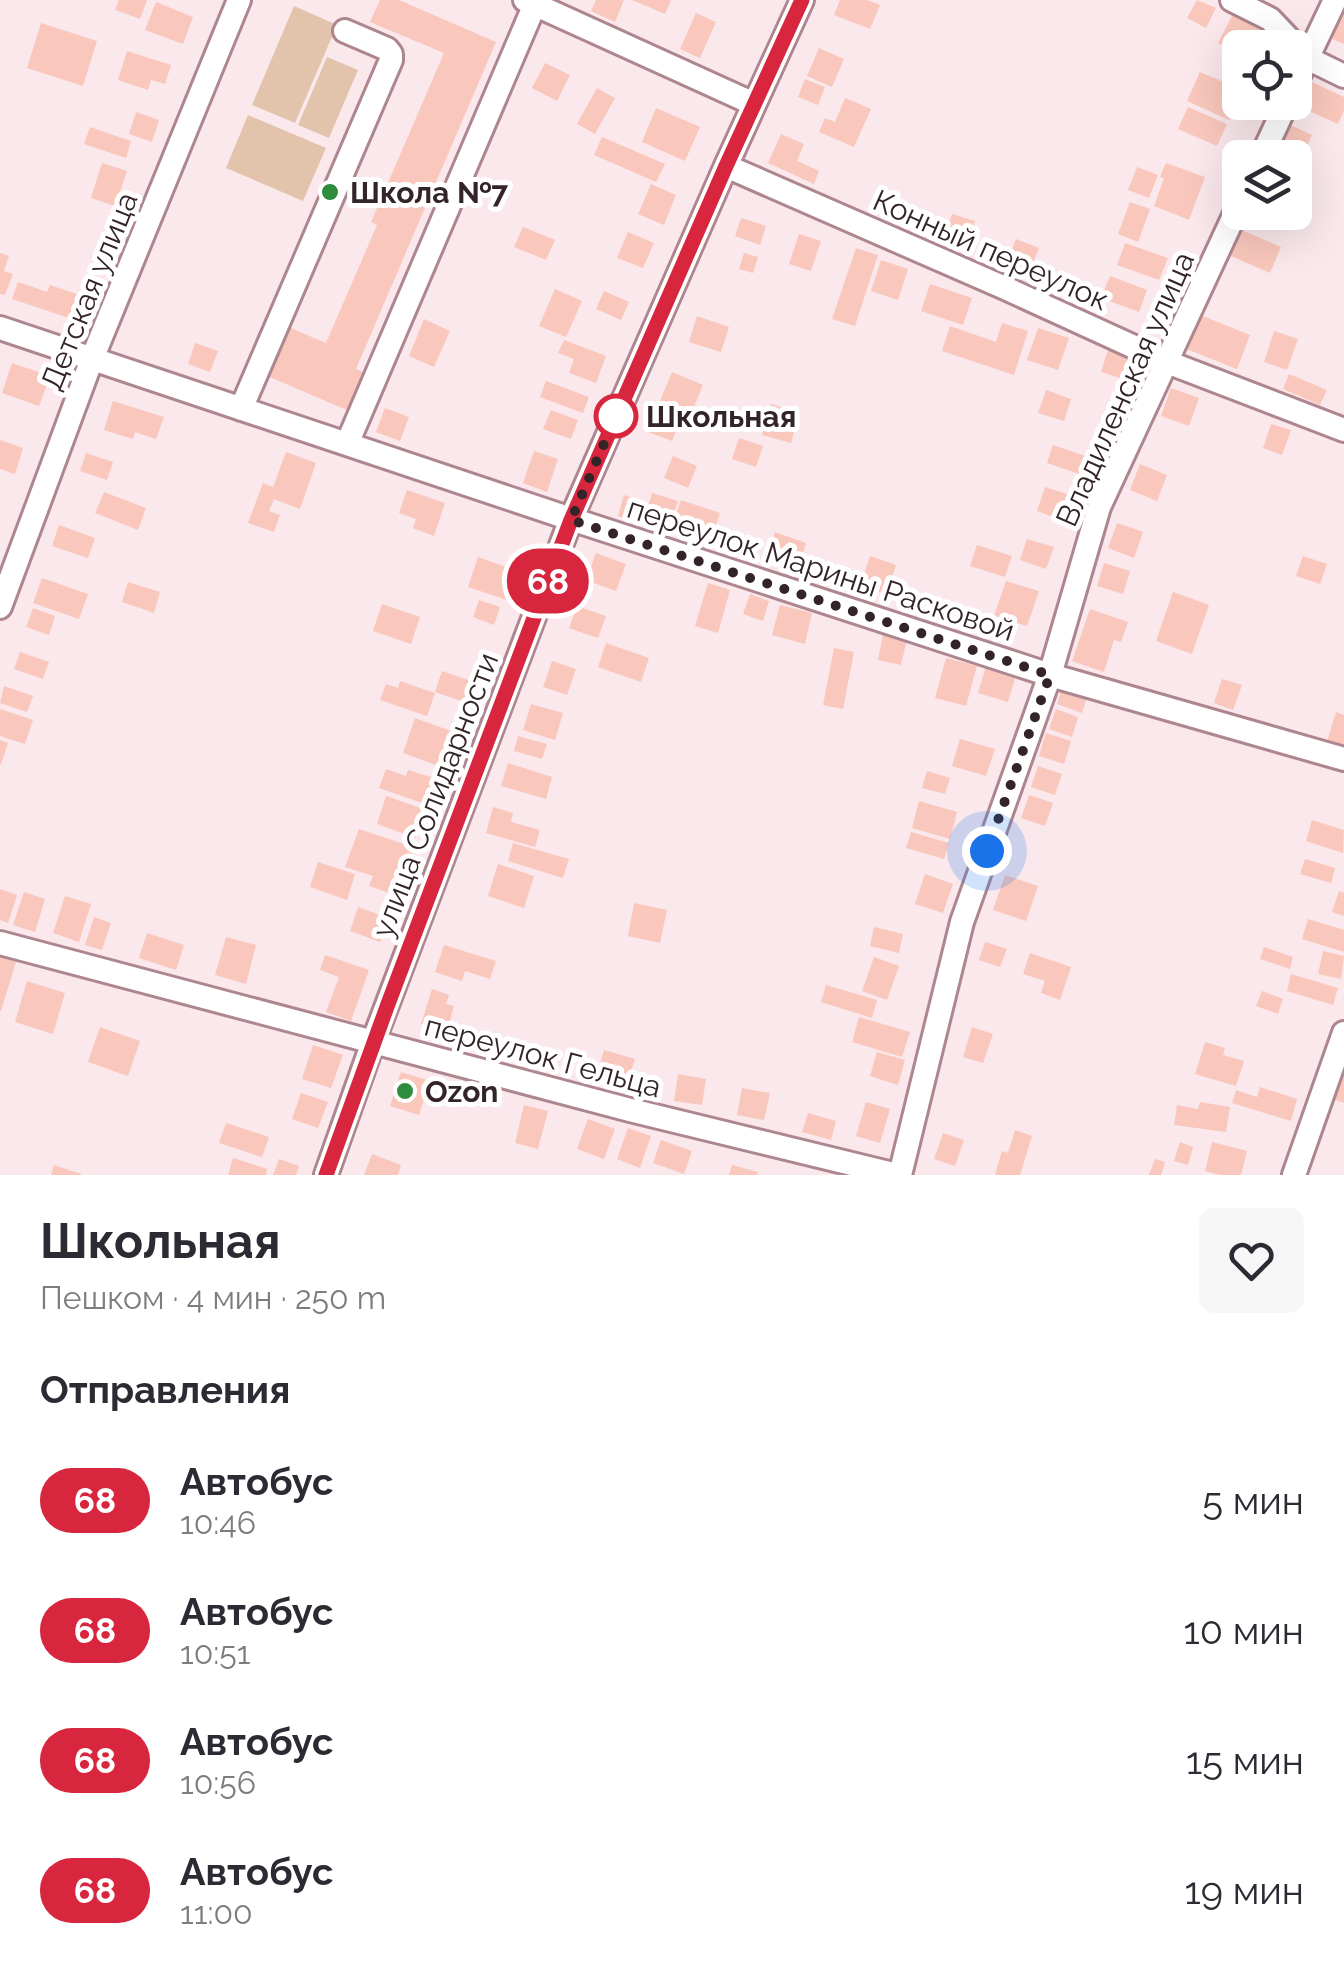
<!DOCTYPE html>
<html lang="ru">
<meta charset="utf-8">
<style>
:root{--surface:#fff;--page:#f7f7f7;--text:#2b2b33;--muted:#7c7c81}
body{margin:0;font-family:Raleway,sans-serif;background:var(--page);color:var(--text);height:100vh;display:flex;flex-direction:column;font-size:38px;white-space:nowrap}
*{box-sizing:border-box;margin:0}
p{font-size:32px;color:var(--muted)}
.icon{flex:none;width:55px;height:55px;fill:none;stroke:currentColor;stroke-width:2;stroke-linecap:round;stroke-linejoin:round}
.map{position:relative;height:1175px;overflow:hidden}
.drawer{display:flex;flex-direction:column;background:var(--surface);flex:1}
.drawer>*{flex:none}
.badge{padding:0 20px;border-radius:32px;font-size:35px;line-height:65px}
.controls{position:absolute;left:1222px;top:30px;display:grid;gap:20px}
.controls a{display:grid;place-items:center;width:90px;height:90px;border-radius:15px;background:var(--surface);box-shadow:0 10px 40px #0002;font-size:50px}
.you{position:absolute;width:50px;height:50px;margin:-25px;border:8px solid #fff;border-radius:50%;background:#1a73e8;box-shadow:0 0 0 15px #1a73e833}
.map>.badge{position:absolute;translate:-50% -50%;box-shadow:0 0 0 5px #fff}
h2{padding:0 40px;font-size:38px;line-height:90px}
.round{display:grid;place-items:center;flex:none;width:105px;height:105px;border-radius:15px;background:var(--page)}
.head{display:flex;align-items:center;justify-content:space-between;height:170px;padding:0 40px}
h1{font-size:48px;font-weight:700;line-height:75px}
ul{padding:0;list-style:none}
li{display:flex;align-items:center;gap:30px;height:130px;padding:0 40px}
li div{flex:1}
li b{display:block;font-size:38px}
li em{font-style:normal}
li .badge{min-width:110px;font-weight:700;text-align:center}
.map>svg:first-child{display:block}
.green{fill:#e2c4ac}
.building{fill:#f9c7bc}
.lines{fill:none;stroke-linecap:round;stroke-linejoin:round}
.minor-casing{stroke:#ad868f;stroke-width:28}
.minor{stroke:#fff;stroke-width:22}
.line-casing{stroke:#fff;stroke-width:22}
.line{stroke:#d7263d;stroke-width:15}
.walk{stroke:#332427;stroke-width:10;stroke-dasharray:0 18}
.poi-dot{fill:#2f8b3d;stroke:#fff;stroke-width:4}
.stop-dot{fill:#fff;stroke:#d7263d;stroke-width:5}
.labels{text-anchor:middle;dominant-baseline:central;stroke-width:10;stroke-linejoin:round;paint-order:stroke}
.poi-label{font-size:30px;font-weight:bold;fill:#332427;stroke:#fff;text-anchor:start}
.street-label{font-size:30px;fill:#332427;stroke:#fff}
.stop-label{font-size:30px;font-weight:bold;fill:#332427;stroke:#fff;text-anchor:start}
</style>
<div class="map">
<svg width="1344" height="1175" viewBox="0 0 1344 1175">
<rect width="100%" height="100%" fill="#fae8ec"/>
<!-- green -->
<path class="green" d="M 294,6 L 337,25 L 295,123 L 252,105 Z
M 327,57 L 358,70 L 329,138 L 298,125 Z
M 248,115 L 326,148 L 303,201 L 226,168 Z"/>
<!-- building -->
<path class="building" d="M 119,0 L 147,0 L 140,19 L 115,10 Z
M 380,0 L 399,0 L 496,42 L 356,369 L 366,373 L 349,411 L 265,375 L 286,326 L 326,343 L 377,225 L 371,222 L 444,53 L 370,22 Z
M 596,0 L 624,0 L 615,22 L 591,11 Z
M 632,0 L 671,0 L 665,14 Z
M 840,0 L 867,0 L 880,5 L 870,29 L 834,15 Z
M 1197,0 L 1216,8 L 1206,28 L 1187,18 Z
M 156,2 L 193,17 L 183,44 L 145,30 Z
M 1341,8 L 1344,10 L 1344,44 L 1328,37 Z
M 1234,12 L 1265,28 L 1255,48 L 1240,48 L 1240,55 L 1218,43 Z
M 696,13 L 716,22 L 700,58 L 680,49 Z
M 41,23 L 97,41 L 83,86 L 27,68 Z
M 819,48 L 844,59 L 832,87 L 807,76 Z
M 127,51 L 171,65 L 165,84 L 151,80 L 148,90 L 118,80 Z
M 545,63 L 570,75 L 557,101 L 532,88 Z
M 1200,72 L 1240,89 L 1240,96 L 1229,120 L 1187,101 Z
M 805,79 L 825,87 L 818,105 L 798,97 Z
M 1310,81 L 1344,97 L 1344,111 L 1338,124 L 1298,106 Z
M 597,88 L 615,98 L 595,134 L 577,124 Z
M 845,98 L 871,109 L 854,147 L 819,132 L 825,118 L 835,122 Z
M 1188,107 L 1227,124 L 1217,146 L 1178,129 Z
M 656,108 L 700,127 L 685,161 L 642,142 Z
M 136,112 L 159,120 L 152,142 L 129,134 Z
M 1286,123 L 1312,135 L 1295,171 L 1295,158 L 1276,158 L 1270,155 Z
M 90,127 L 131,141 L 126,158 L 84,144 Z
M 781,134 L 804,144 L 797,161 L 819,171 L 814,184 L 768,163 Z
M 602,137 L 665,164 L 656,182 L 594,155 Z
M 102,163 L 127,171 L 115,206 L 91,198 Z
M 1166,163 L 1205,177 L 1189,220 L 1154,206 L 1164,178 L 1160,177 Z
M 1137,167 L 1158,175 L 1149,198 L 1128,190 Z
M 651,184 L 676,195 L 664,225 L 638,214 Z
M 1130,202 L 1150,209 L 1138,242 L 1118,234 Z
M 1249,212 L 1276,212 L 1272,223 Z
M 952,214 L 975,221 L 967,245 L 944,238 Z
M 741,218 L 766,226 L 760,245 L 735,236 Z
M 523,227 L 555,240 L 546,260 L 514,247 Z
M 1235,227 L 1281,247 L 1270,273 L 1224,253 Z
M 628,232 L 654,243 L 643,268 L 617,258 Z
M 799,234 L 821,241 L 811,271 L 789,264 Z
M 1016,239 L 1039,248 L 1030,271 L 1007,262 Z
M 1125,243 L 1168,258 L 1159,280 L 1117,265 Z
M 856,248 L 878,255 L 855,326 L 832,319 Z
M 0,253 L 9,256 L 4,271 L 13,274 L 5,295 L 0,294 Z
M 744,253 L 758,257 L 753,273 L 739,269 Z
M 881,260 L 908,269 L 898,300 L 871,291 Z
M 1110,276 L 1147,290 L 1139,312 L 1101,298 Z
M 18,282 L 47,292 L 50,285 L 80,295 L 72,319 L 12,299 Z
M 930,284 L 972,298 L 963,325 L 921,311 Z
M 555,289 L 582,301 L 566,337 L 539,326 Z
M 604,291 L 629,302 L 621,320 L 596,309 Z
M 1198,314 L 1250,335 L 1237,369 L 1184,348 Z
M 697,316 L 729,327 L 721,352 L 689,342 Z
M 424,319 L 450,331 L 434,367 L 409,356 Z
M 1002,323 L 1028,331 L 1014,375 L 942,351 L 950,326 L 996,342 Z
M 1038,328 L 1069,338 L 1058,370 L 1027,360 Z
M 1274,331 L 1298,339 L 1287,370 L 1264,362 Z
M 564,340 L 606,356 L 596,383 L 569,373 L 574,359 L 558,353 Z
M 195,343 L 218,351 L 210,372 L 188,364 Z
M 1109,347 L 1131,354 L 1123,379 L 1101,372 Z
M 12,363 L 50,376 L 39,406 L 2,393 Z
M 672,372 L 703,385 L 689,419 L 658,406 Z
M 1289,374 L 1327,390 L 1320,405 L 1283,389 Z
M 546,381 L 589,397 L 583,413 L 540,397 Z
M 1171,388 L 1199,398 L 1189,426 L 1161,416 Z
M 1046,390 L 1071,399 L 1064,421 L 1038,413 Z
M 113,401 L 164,417 L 156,439 L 135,432 L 133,439 L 104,430 Z
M 771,404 L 799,412 L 791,443 L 762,435 Z
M 385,408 L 409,417 L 400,441 L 376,432 Z
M 551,410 L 578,420 L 571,439 L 543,429 Z
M 657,410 L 681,419 L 672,441 L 648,432 Z
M 1271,424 L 1291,430 L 1282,455 L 1263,448 Z
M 739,438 L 763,446 L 756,467 L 732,459 Z
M 0,440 L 23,448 L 15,474 L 0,469 Z
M 1053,445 L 1085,456 L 1079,474 L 1047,463 Z
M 534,451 L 558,459 L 547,492 L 523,483 Z
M 286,452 L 316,463 L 300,509 L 274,499 L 269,511 L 280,515 L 274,532 L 248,523 L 263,483 L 273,487 Z
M 86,453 L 113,462 L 107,480 L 80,471 Z
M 673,456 L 697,466 L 688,488 L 664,478 Z
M 1140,464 L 1167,475 L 1157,501 L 1130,490 Z
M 1045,487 L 1070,495 L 1062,520 L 1037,511 Z
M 407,490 L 445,503 L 434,536 L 413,528 L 416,519 L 399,513 Z
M 104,492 L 146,508 L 138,530 L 95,513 Z
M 652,493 L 678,501 L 672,519 L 659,515 L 657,520 L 640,515 L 638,522 L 618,516 L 624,495 L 649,503 Z
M 681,500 L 720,513 L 710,542 L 671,530 Z
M 1117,523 L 1143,532 L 1134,558 L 1108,548 Z
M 59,525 L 95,538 L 88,558 L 52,546 Z
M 775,532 L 806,543 L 799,566 L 767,556 Z
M 1027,539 L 1054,547 L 1046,569 L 1020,560 Z
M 977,545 L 1012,556 L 1005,577 L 970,566 Z
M 596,553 L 626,564 L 616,591 L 586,580 Z
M 870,556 L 896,565 L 887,594 L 860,586 Z
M 1303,556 L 1327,564 L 1320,584 L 1296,576 Z
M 478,557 L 517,571 L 507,600 L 468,587 Z
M 1104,563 L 1130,571 L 1123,594 L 1097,586 Z
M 42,578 L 88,594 L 79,619 L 33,603 Z
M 1006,581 L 1039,591 L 1027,626 L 994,616 Z
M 128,582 L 160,592 L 154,613 L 122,602 Z
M 708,583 L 730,590 L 718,633 L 695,626 Z
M 1173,592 L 1209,605 L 1192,654 L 1156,641 Z
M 750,594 L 769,601 L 763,621 L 743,614 Z
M 479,600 L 500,607 L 494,625 L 473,617 Z
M 382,604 L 420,617 L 411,644 L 373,631 Z
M 780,605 L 812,613 L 805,644 L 772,635 Z
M 577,606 L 606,616 L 598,638 L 569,628 Z
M 33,608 L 55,616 L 49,635 L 26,627 Z
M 1090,609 L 1128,622 L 1121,642 L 1114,640 L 1104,672 L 1072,661 Z
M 883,634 L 907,639 L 901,665 L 878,660 Z
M 606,643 L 649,658 L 641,682 L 598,667 Z
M 834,648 L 854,652 L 843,709 L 823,705 Z
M 20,652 L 49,662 L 43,679 L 14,669 Z
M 946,658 L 977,666 L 966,706 L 935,698 Z
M 988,660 L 1018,669 L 1008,702 L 978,693 Z
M 552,661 L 576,669 L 567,695 L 543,687 Z
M 442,671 L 474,682 L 467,703 L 435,692 Z
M 1065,679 L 1090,687 L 1082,713 L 1057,704 Z
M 1222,679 L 1242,685 L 1233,710 L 1214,703 Z
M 400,681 L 435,693 L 427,716 L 380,700 L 386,684 L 398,688 Z
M 4,686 L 33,696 L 27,712 L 0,703 Z
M 531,704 L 563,713 L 555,740 L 523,730 Z
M 0,709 L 33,720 L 25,744 L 0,736 Z
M 1056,709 L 1078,717 L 1072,737 L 1049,729 Z
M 1336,712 L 1344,715 L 1344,746 L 1327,741 Z
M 415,718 L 451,731 L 439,766 L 403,753 Z
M 1046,733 L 1071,741 L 1064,764 L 1039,756 Z
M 518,736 L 547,744 L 542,759 L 514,751 Z
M 960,739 L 995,749 L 986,776 L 952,766 Z
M 0,740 L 8,743 L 1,764 L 0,764 Z
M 508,763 L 552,777 L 546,799 L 501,786 Z
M 1038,766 L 1062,774 L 1055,795 L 1031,787 Z
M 386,769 L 406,776 L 408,770 L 437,779 L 428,805 L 379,788 Z
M 927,771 L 950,778 L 945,794 L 922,788 Z
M 1029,795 L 1053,803 L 1045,826 L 1021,818 Z
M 386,796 L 426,810 L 416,838 L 377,824 Z
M 919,801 L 957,812 L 950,839 L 912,828 Z
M 493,807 L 513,813 L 511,822 L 540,830 L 535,847 L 486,833 Z
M 1312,820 L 1344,830 L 1343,853 L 1306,841 Z
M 359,829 L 416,848 L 399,896 L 369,886 L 373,876 L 345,867 Z
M 911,832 L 949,843 L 944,859 L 906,848 Z
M 513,843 L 569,859 L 563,878 L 508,861 Z
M 1305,859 L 1335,868 L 1331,883 L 1300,874 Z
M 318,862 L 355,874 L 347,900 L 310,887 Z
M 498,864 L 534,876 L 524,908 L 488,896 Z
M 925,874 L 953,884 L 943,913 L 915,904 Z
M 1005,875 L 1038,886 L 1026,921 L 993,910 Z
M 0,889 L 17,895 L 8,923 L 0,920 Z
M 1339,891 L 1344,893 L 1344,916 L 1332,912 Z
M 24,892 L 45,899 L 35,932 L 13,925 Z
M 65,896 L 91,904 L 79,942 L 53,933 Z
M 634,903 L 667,910 L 660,943 L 628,936 Z
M 358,907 L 388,918 L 380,942 L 350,931 Z
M 94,917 L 111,923 L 102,950 L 85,945 Z
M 1308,919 L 1344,930 L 1344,952 L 1302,939 Z
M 874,927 L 903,934 L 899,953 L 870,946 Z
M 147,933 L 184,945 L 176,970 L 139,958 Z
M 226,937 L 256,945 L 246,984 L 215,975 Z
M 985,942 L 1007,949 L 1000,967 L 979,960 Z
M 444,945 L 496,961 L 490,979 L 465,971 L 462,981 L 435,972 Z
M 1264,947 L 1293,957 L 1290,969 L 1260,959 Z
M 1323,951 L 1344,956 L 1341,979 L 1318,974 Z
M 1030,953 L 1071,967 L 1060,1000 L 1041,993 L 1045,981 L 1023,974 Z
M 325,955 L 369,970 L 351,1021 L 326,1012 L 339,977 L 320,970 Z
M 0,957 L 16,962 L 1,1011 L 0,1011 Z
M 874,957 L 899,966 L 887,1000 L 862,991 Z
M 1291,974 L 1338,988 L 1333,1005 L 1287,991 Z
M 27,981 L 65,993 L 53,1034 L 15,1022 Z
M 826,985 L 877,1000 L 872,1018 L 821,1002 Z
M 432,989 L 449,995 L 446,1004 L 454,1006 L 447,1032 L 421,1024 Z
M 1262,991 L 1283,999 L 1278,1014 L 1256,1006 Z
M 859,1017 L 910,1032 L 902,1057 L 852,1042 Z
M 100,1027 L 140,1041 L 128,1076 L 88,1062 Z
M 972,1027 L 993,1034 L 983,1063 L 963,1057 Z
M 1205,1042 L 1225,1048 L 1223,1055 L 1244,1061 L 1236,1086 L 1195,1074 Z
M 313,1045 L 343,1055 L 331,1088 L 302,1079 Z
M 604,1050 L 635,1059 L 626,1087 L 596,1078 Z
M 877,1052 L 905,1060 L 898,1085 L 870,1076 Z
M 1344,1071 L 1344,1103 L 1333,1099 Z
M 401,1072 L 430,1081 L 419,1115 L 390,1106 Z
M 678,1074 L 706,1079 L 702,1105 L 674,1101 Z
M 1260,1087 L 1297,1099 L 1291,1121 L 1232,1103 L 1236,1090 L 1257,1097 Z
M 742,1088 L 770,1093 L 764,1120 L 737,1115 Z
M 301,1093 L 328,1102 L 318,1128 L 292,1119 Z
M 866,1102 L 890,1109 L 880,1143 L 856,1136 Z
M 1200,1102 L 1230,1107 L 1226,1132 L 1174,1125 L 1177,1105 L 1198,1109 Z
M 524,1105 L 548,1111 L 538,1149 L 515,1143 Z
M 808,1113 L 836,1121 L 831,1140 L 802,1132 Z
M 588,1119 L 615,1129 L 604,1159 L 577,1149 Z
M 226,1123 L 269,1137 L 262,1157 L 219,1143 Z
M 628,1128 L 651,1136 L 640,1168 L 617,1159 Z
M 1015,1130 L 1032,1136 L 1020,1175 L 995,1175 L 1002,1151 L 1008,1153 Z
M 943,1133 L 964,1140 L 955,1166 L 934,1159 Z
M 661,1140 L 692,1151 L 684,1174 L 653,1163 Z
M 1180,1142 L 1193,1147 L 1188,1165 L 1174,1161 Z
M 1212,1142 L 1247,1151 L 1241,1175 L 1220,1175 L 1205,1171 Z
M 372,1154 L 401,1165 L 398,1175 L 364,1175 Z
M 233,1158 L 267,1169 L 266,1175 L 228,1175 Z
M 279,1159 L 299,1166 L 296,1175 L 273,1175 Z
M 1155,1159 L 1165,1162 L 1161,1175 L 1149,1175 Z
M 54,1165 L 81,1174 L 81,1175 L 51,1175 Z
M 732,1165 L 758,1172 L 757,1175 L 729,1175 Z"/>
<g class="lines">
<defs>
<path id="minor" d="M 525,0 L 754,104
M 1232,0 L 1270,19 L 1307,58 L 1344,76
M 1295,84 L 1335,0
M 1261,158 L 1287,102
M 726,166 L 1005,288 L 1167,362 L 1344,430
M 0,328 L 571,519 L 1050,675 L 1344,759
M 241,409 L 391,60 L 391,54 L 387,49 L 345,31
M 347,444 L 535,4
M 0,607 L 92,359 L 239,0
M 0,943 L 630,1110 L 897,1175
M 326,1175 L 373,1042 L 571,519 L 726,166 L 802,0
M 900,1175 L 962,922 L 1050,675 L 1099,507 L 1240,203
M 1294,1175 L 1344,1033"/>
</defs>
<!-- minor casing -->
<use href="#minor" class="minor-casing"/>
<!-- minor -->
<use href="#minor" class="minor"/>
</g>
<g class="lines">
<defs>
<path id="line" d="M 326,1175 L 388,1004 L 571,520 L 726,166 L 802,0"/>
</defs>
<!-- line casing -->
<use href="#line" class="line-casing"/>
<!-- line -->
<use href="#line" class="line"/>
<!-- walk -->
<path class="walk" d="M 616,416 L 617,414 L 571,520 L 1050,675 L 987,851"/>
</g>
<!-- markers -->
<g class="poi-dot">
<circle cx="330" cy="192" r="10"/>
<circle cx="405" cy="1091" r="10"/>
</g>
<circle class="stop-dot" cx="616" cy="416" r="20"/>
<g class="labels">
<!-- poi labels -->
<g class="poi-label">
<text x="350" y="192">Школа №7</text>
<text x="425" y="1091">Ozon</text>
</g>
<!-- street labels -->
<g class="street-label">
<text transform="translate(991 250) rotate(24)">Конный переулок</text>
<text transform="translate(89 291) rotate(-68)">Детская улица</text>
<text transform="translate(1125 389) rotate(-66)">Владиленская улица</text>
<text transform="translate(821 569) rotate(18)">переулок Марины Расковой</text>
<text transform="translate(435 795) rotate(-69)">улица Солидарности</text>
<text transform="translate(543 1056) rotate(15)">переулок Гельца</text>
</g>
<!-- stop labels -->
<g class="stop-label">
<text x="646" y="416">Школьная</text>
</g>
</g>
</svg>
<div class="controls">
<a><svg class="icon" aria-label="locate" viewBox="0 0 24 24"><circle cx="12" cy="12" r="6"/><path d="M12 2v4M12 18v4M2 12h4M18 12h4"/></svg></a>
<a><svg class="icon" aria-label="layers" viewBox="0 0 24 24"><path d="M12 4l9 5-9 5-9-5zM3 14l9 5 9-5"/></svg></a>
</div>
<div class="you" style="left:987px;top:851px"></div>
<b class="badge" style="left:548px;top:581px;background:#d7263d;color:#fff">68</b>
</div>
<section class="drawer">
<div class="head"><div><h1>Школьная</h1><p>Пешком · 4 мин · 250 m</p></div><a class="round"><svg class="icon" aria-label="heart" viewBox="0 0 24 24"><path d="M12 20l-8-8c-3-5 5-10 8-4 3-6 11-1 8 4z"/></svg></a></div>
<h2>Отправления</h2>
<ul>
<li><span class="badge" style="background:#d7263d;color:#fff">68</span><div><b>Автобус</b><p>10:46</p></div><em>5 мин</em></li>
<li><span class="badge" style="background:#d7263d;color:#fff">68</span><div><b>Автобус</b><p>10:51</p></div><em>10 мин</em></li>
<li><span class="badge" style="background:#d7263d;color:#fff">68</span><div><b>Автобус</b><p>10:56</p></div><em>15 мин</em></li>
<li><span class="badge" style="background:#d7263d;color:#fff">68</span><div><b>Автобус</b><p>11:00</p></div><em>19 мин</em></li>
</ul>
</section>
